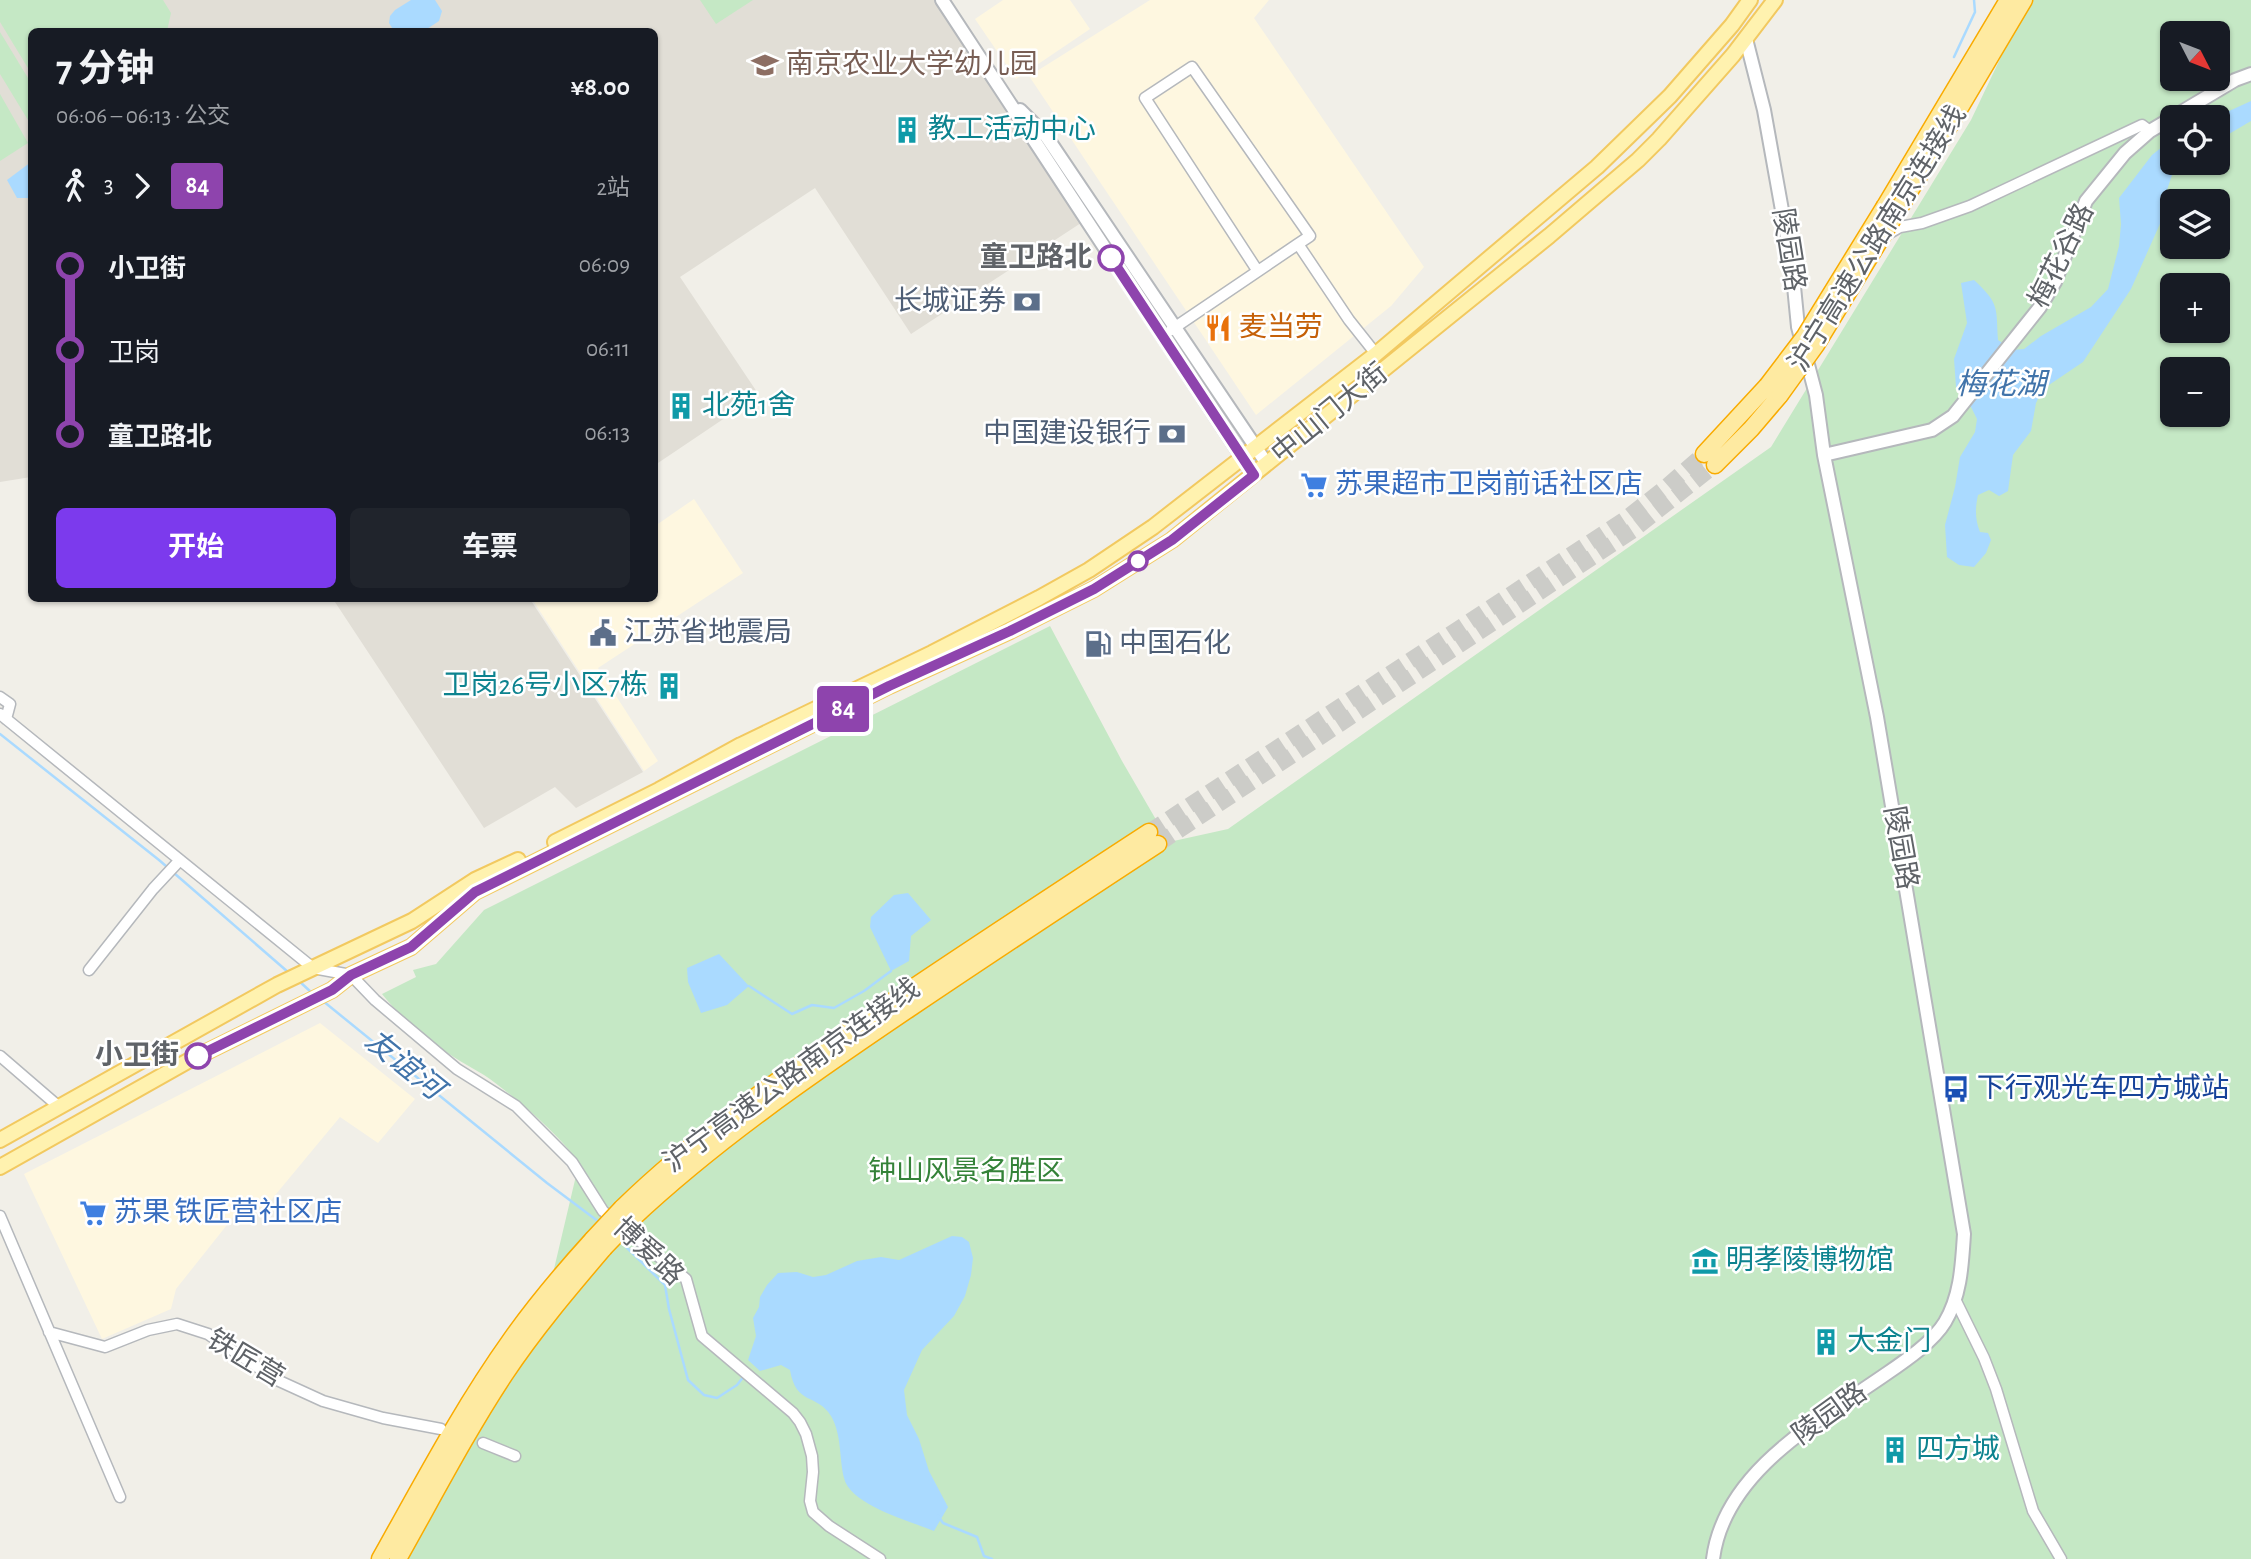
<!DOCTYPE html>
<html lang="zh">
<meta charset="utf-8">
<style>
:root{--surface:#171b24;--page:#20242c;--text:#f1f3f6;--muted:#9ea1a6;--accent:#7c3aed}
body{margin:0;font-family:"Alegreya Sans","Noto Sans SC",sans-serif;background:var(--page);color:var(--text);height:100vh;display:flex;flex-direction:column;font-size:26px;white-space:nowrap}
*{box-sizing:border-box;margin:0}
p{font-size:23px;color:var(--muted)}
.icon{flex:none;width:38px;height:38px;fill:none;stroke:currentColor;stroke-width:2;stroke-linecap:round;stroke-linejoin:round}
.map{position:relative;flex:1;overflow:hidden}
.side{position:absolute;left:28px;top:28px;width:630px;height:574px;display:flex;flex-direction:column;background:var(--surface);border-radius:10px;box-shadow:0 2px 5px #0004}
.side>*{flex:none}
.badge{padding:0 14px;border-radius:5px;font-size:24px;line-height:46px}
.needle{width:46px;rotate:132deg}
.tools{position:absolute;left:2160px;top:21px;display:grid;gap:14px}
.tools a{display:grid;place-items:center;width:70px;height:70px;border-radius:10px;background:var(--surface);box-shadow:0 2px 5px #0004;font-size:35px}
.map>.badge{position:absolute;translate:-50% -50%;box-shadow:0 0 0 4px #fff}
.legs{display:flex;align-items:center;gap:10px;height:77px;padding:0 28px;font-size:23px}
.legs p{margin-inline-start:auto}
.headline{display:flex;align-items:center;justify-content:space-between;height:119px;padding:0 28px}
h1{font-size:38px;font-weight:700;line-height:52px}
.button{display:flex;gap:14px;margin-top:auto;padding:14px 28px}
.button a{flex:1;height:80px;border-radius:10px;background:var(--accent);color:#fff;font-size:28px;font-weight:700;line-height:80px;text-align:center}
.button a+a{background:var(--page);color:var(--text)}
ul{padding:0 28px;list-style:none}
li{display:flex;align-items:center;gap:24px;height:84px;font-size:26px}
li i{display:grid;place-items:center;width:10px;height:100%;margin:0 9px;background:currentColor}
li i::after{content:'';width:18px;height:18px;margin:-9px;border:5px solid;border-radius:50%;background:var(--surface)}
li p{margin-inline-start:auto}
li:first-child i{background:linear-gradient(#0000 50%,currentColor 0)}
li:last-child i{background:linear-gradient(currentColor 50%,#0000 0)}
.map>svg:first-child{display:block}
.commercial{fill:#fef7e0}
.education{fill:#e1ded6}
.green{fill:#c5e8c5;fill-rule:evenodd}
.water{fill:#aadaff}
.lines{fill:none;stroke-linecap:round;stroke-linejoin:round}
.stream{stroke:#aadaff;stroke-width:2.5}
.trunk-tunnel{stroke:#ccccc8;stroke-width:16;stroke-dasharray:16 8;stroke-linecap:butt}
.minor-casing{stroke:#b5b8bc;stroke-width:13}
.tertiary-casing{stroke:#b5b8bc;stroke-width:16}
.primary-casing{stroke:#f2c960;stroke-width:18}
.trunk-casing{stroke:#f9ab00;stroke-width:19}
.minor{stroke:#fff;stroke-width:10}
.tertiary{stroke:#fff;stroke-width:12}
.primary{stroke:#fff2af;stroke-width:14}
.trunk{stroke:#feeaa1;stroke-width:16}
.trunk-bridge-casing{stroke:#f9ab00;stroke-width:19;stroke-linecap:butt}
.trunk-bridge{stroke:#feeaa1;stroke-width:16}
.line-1-casing{stroke:#fff;stroke-width:16}
.line-1{stroke:#8e44ad;stroke-width:10}
.stop-1-dot{fill:#fff;stroke:#8e44ad;stroke-width:3.5}
.labels{text-anchor:middle;dominant-baseline:central;stroke-width:5;stroke-linejoin:round;paint-order:stroke}
.education-label{font-size:28px;fill:#785e54;stroke:#fff;text-anchor:start}
.culture-label{font-size:28px;fill:#0d838f;stroke:#fff;text-anchor:start}
.street-label{font-size:28px;fill:#5f6368;stroke:#fff}
.stop-label{font-size:28px;font-weight:bold;fill:#5f6368;stroke:#fff;text-anchor:end}
.service-label{font-size:28px;fill:#4e5e75;stroke:#fff;text-anchor:end}
.food-label{font-size:28px;fill:#c56008;stroke:#fff;text-anchor:start}
.shop-label{font-size:28px;fill:#366cbe;stroke:#fff;text-anchor:start}
.transit-label{font-size:28px;fill:#164399;stroke:#fff;text-anchor:start}
.park-label{font-size:28px;fill:#348238;stroke:#fff}
.water-label{font-size:30px;font-style:italic;fill:#4174aa;stroke:#fff}
</style>
<div class="map">
<svg width="2251" height="1559" viewBox="0 0 2251 1559">
<rect width="100%" height="100%" fill="#f1efe8"/>
<!-- commercial -->
<path class="commercial" d="M 1003,0 L 1070,0 L 1090,29 L 1016,79 L 975,19 Z
M 1150,0 L 1269,0 L 1254,18 L 1424,267 L 1391,306 L 1256,415 L 1029,76 Z
M 694,499 L 743,573 L 598,668 L 658,761 L 644,771 L 532,599 L 654,598 L 655,526 Z
M 320,1023 L 415,1099 L 378,1143 L 340,1117 L 262,1211 L 246,1201 L 176,1289 L 171,1309 L 102,1339 L 24,1174 Z"/>
<!-- education -->
<path class="education" d="M 0,0 L 934,0 L 1081,223 L 911,334 L 815,188 L 680,277 L 759,395 L 655,465 L 654,32 L 32,32 L 31,477 L 0,482 Z
M 333,599 L 530,599 L 643,772 L 576,808 L 555,787 L 484,828 Z"/>
<!-- green -->
<path class="green" d="M 0,0 L 163,0 L 171,13 L 167,31 L 32,32 L 31,73 L 0,22 Z
M 700,0 L 753,0 L 716,24 Z
M 2028,0 L 2251,0 L 2251,1559 L 402,1559 L 541,1324 L 579,1163 C 560,1135 512,1094 484,1075 C 476,1070 468,1066 460,1061 C 434,1045 401,1018 382,994 L 416,977 L 413,970 L 436,964 L 484,910 L 1050,626 L 1122,761 L 1169,842 L 1228,829 L 1771,447 L 1971,120 ZM 2172,33 L 2217,33 L 2217,79 L 2172,79 ZM 2172,117 L 2217,117 L 2217,163 L 2172,163 ZM 2172,201 L 2217,201 L 2217,247 L 2172,247 ZM 2172,285 L 2217,285 L 2217,331 L 2172,331 ZM 2172,369 L 2217,369 L 2217,415 L 2172,415 Z
M 0,32 L 31,83 L 31,125 L 0,74 Z
M 0,94 L 28,143 L 0,161 Z"/>
<!-- water -->
<path class="water" d="M 411,0 L 435,0 L 442,11 L 439,21 L 424,31 L 394,31 L 389,23 L 390,16 L 395,10 Z
M 2251,101 L 2251,121 L 2217,141 L 2216,117 Z
M 2172,139 L 2172,163 L 2183,163 L 2174,169 L 2166,193 L 2163,217 L 2131,289 L 2083,362 L 2043,389 L 2036,403 L 2031,431 L 2013,455 L 2008,491 L 1999,496 L 1989,490 L 1978,495 C 1975,509 1975,519 1980,532 L 1988,533 L 1991,540 L 1986,553 L 1974,567 L 1959,565 L 1947,557 L 1945,525 L 1955,487 L 1960,457 L 1975,432 L 1977,419 L 1970,405 L 1960,395 L 1956,387 L 1954,359 L 1967,323 L 1961,283 L 1974,280 C 2000,304 1996,308 1998,340 L 2013,350 L 2024,349 L 2041,336 L 2091,307 L 2108,289 L 2119,246 L 2121,224 L 2119,198 L 2152,155 Z
M 31,162 L 31,198 L 17,198 L 7,180 Z
M 908,893 L 931,920 L 911,936 L 909,961 L 891,971 L 870,927 L 871,917 L 894,895 Z
M 719,954 L 749,986 L 727,1005 L 701,1013 L 688,982 L 687,968 Z
M 952,1236 L 962,1237 L 969,1242 L 973,1258 L 971,1275 L 965,1296 L 954,1316 L 922,1350 L 904,1390 L 907,1415 L 919,1439 L 929,1471 L 948,1507 L 934,1531 C 910,1521 850,1505 844,1478 C 839,1458 842,1435 831,1416 C 817,1393 796,1406 790,1370 L 781,1365 L 760,1371 L 748,1360 L 756,1336 L 753,1318 L 759,1307 L 760,1297 L 767,1285 L 778,1273 L 797,1272 L 813,1277 L 826,1275 L 857,1261 L 881,1257 L 899,1260 Z"/>
<g class="lines">
<!-- stream -->
<path class="stream" d="M 1954,57 L 1975,12 L 1974,0
M 0,734 L 159,860 L 288,972
M 299,981 L 312,993
M 749,986 L 792,1014 L 812,1005 L 834,1008 L 864,991 L 891,971
M 323,1001 L 547,1183 L 599,1222
M 620,1241 L 665,1285 L 669,1309 L 688,1380 L 704,1395 L 717,1398 L 737,1385 L 744,1376
M 938,1516 L 943,1523 L 977,1537 L 984,1556 L 992,1559"/>
<!-- trunk-tunnel -->
<path class="trunk-tunnel" d="M 1149,832 L 1624,520 L 1665,488 L 1704,454
M 1158,844 L 1632,531 L 1715,465"/>
<defs>
<path id="minor" d="M 1886,235 L 1900,227 L 1922,223 L 1970,206 L 2142,125 L 2150,131
M 1257,270 L 1145,98 L 1192,67 L 1310,236 L 1298,244 L 1349,320 L 1376,354
M 1171,330 L 1298,244
M 0,697 L 10,704 L 6,719
M 0,714 L 313,968 L 351,975 L 375,1000 L 457,1069 L 516,1106 L 572,1162 L 603,1211 L 686,1279 L 702,1336 L 793,1413 L 800,1422 L 806,1434 L 812,1456 L 813,1472 L 810,1501 L 813,1512 L 829,1526 L 880,1559
M 89,970 L 153,889 L 180,860
M 0,1056 L 58,1106
M 0,1216 L 120,1497
M 1955,1299 L 1984,1358 L 1996,1389 L 2033,1511 L 2061,1559
M 49,1332 L 105,1347 L 148,1330 L 177,1324 L 208,1334 L 277,1380 L 323,1401 L 383,1418 L 441,1429
M 483,1443 L 515,1456"/>
<path id="tertiary" d="M 942,0 L 1254,475
M 1020,110 L 1046,136 L 1267,464
M 2173,117 L 2235,80 L 2251,74
M 1824,455 L 1932,430 L 1953,416 L 2040,307 L 2055,282 L 2086,201 L 2125,153 L 2150,131 L 2172,118
M 1713,1559 C 1724,1471 1820,1420 1886,1374 C 1905,1361 1933,1342 1945,1322 C 1961,1295 1962,1264 1964,1234 L 1877,717 L 1824,455 L 1816,395 L 1798,327 L 1792,266 L 1764,110 L 1746,39"/>
<path id="primary" d="M 555,842 L 659,790 L 741,745 L 932,653 L 1039,598 L 1089,570 L 1153,527 L 1376,354 L 1597,167 L 1670,96 L 1732,25 L 1750,0
M 0,1140 L 277,985 L 412,921 L 475,880 L 518,860
M 0,1167 L 188,1061 L 332,990 L 351,975 L 411,947 L 475,892 L 889,686 L 1010,631 L 1094,589 L 1172,540 L 1549,236 L 1638,160 L 1659,139 L 1733,55 L 1775,0"/>
<path id="trunk" d="M 1945,133 L 2024,0
M 1885,206 L 2008,0
M 1704,454 L 1767,386
M 1715,465 L 1751,429 L 1780,395
M 622,1208 C 696,1136 780,1078 865,1020 C 959,956 1054,894 1149,832
M 631,1220 C 715,1141 810,1076 906,1011 C 989,955 1074,899 1158,844
M 380,1559 C 422,1484 462,1408 512,1338 C 536,1304 564,1271 593,1239
M 398,1559 C 433,1497 466,1433 505,1374 C 535,1329 570,1288 604,1248"/>
</defs>
<!-- minor casing -->
<use href="#minor" class="minor-casing"/>
<!-- tertiary casing -->
<use href="#tertiary" class="tertiary-casing"/>
<!-- primary casing -->
<use href="#primary" class="primary-casing"/>
<!-- trunk casing -->
<use href="#trunk" class="trunk-casing"/>
<!-- minor -->
<use href="#minor" class="minor"/>
<!-- tertiary -->
<use href="#tertiary" class="tertiary"/>
<!-- primary -->
<use href="#primary" class="primary"/>
<!-- trunk -->
<use href="#trunk" class="trunk"/>
<defs>
<path id="trunk-bridge" d="M 1767,386 L 1805,336 L 1885,206
M 1780,395 L 1816,345 L 1945,133
M 593,1239 L 622,1208
M 604,1248 L 631,1220"/>
</defs>
<!-- trunk-bridge casing -->
<use href="#trunk-bridge" class="trunk-bridge-casing"/>
<!-- trunk-bridge -->
<use href="#trunk-bridge" class="trunk-bridge"/>
</g>
<g class="lines">
<defs>
<path id="line-1" d="M 198,1056 L 332,990 L 351,975 L 411,947 L 475,892 L 889,686 L 1010,631 L 1094,589 L 1172,540 L 1254,475 L 1111,258"/>
</defs>
<!-- line-1 casing -->
<use href="#line-1" class="line-1-casing"/>
<!-- line-1 -->
<use href="#line-1" class="line-1"/>
</g>
<!-- icons -->
<defs>
<symbol id="school-bare" viewBox="-9 -9 18 18"><path d="M0-5L7-2L0 1L-7-2ZM-4 1L0 2.5L4 1V4Q0 6-4 4Z" fill="#8d6e63" stroke="#fff" stroke-width="2.5" paint-order="stroke"/></symbol>
<symbol id="building-bare" viewBox="-9 -9 18 18"><path d="M-4-6H4V6H1V3H-1V6H-4ZM-2.5-4.3h1.7v1.8h-1.7ZM.8-4.3h1.7v1.8H.8ZM-2.5-1h1.7V.8h-1.7ZM.8-1h1.7V.8H.8Z" fill="#0f9aa8" stroke="#fff" stroke-width="2.5" paint-order="stroke"/></symbol>
<symbol id="bank-bare" viewBox="-9 -9 18 18"><path d="M-6-4H6V4H-6ZM0-2.3a2.3 2.3 0 1 0 0 4.6a2.3 2.3 0 1 0 0-4.6Z" fill="#5c6f8a" stroke="#fff" stroke-width="2.5" paint-order="stroke"/></symbol>
<symbol id="restaurant-bare" viewBox="-9 -9 18 18"><path d="M-5-6h1v4h1v-4h1v4h1v-4h1v5L-1.5 .5V6h-2V.5L-5-1ZM5-6V6H3V1.5H1.5Q1.5-4 5-6Z" fill="#e8710a" stroke="#fff" stroke-width="2.5" paint-order="stroke"/></symbol>
<symbol id="supermarket-bare" viewBox="-9 -9 18 18"><path d="M-6-5.5h2.5l.6 2H6L4.5 2H-2.5L-4.4-4H-6ZM-1.5 3.2a1.3 1.3 0 1 0 .1 0ZM3 3.2a1.3 1.3 0 1 0 .1 0Z" fill="#3f7fe0" stroke="#fff" stroke-width="2.5" paint-order="stroke"/></symbol>
<symbol id="civic-bare" viewBox="-9 -9 18 18"><path d="M-.6-6.5H3V-4.5H.6V-3L4-1V1h2V6H-6V1h2V-1L-.6-3ZM-1.2 2.5V6h2.4V2.5Z" fill="#5c6f8a" stroke="#fff" stroke-width="2.5" paint-order="stroke"/></symbol>
<symbol id="fuel-bare" viewBox="-9 -9 18 18"><path d="M-5.5-6h7V0h2V4h1.3V-2.5L3-4.5l.8-.8L6-3V5H2.5V1h-1V6h-7ZM-4.2-4.7v3.2H.2V-4.7Z" fill="#5c6f8a" stroke="#fff" stroke-width="2.5" paint-order="stroke"/></symbol>
<symbol id="bus-bare" viewBox="-9 -9 18 18"><path d="M-5-6H5V4H4V6H2V4H-2V6H-4V4H-5ZM-3.5-4V0h7V-4ZM-3.5 1.2v1.5H-2V1.2ZM2 1.2v1.5H3.5V1.2Z" fill="#1a4fb4" stroke="#fff" stroke-width="2.5" paint-order="stroke"/></symbol>
<symbol id="museum-bare" viewBox="-9 -9 18 18"><path d="M0-6L6-3V-2H-6V-3ZM-5-1h2V3h-2ZM-1-1h2V3h-2ZM3-1h2V3H3ZM-6 4H6V6H-6Z" fill="#0f9aa8" stroke="#fff" stroke-width="2.5" paint-order="stroke"/></symbol>
</defs>
<g fill-rule="evenodd">
<use href="#school-bare" x="746" y="46" width="38" height="38"/>
<use href="#building-bare" x="888" y="111" width="38" height="38"/>
<use href="#bank-bare" x="1008" y="283" width="38" height="38"/>
<use href="#restaurant-bare" x="1199" y="309" width="38" height="38"/>
<use href="#building-bare" x="662" y="387" width="38" height="38"/>
<use href="#bank-bare" x="1153" y="415" width="38" height="38"/>
<use href="#supermarket-bare" x="1295" y="466" width="38" height="38"/>
<use href="#civic-bare" x="584" y="614" width="38" height="38"/>
<use href="#fuel-bare" x="1079" y="625" width="38" height="38"/>
<use href="#building-bare" x="650" y="667" width="38" height="38"/>
<use href="#bus-bare" x="1937" y="1070" width="38" height="38"/>
<use href="#supermarket-bare" x="74" y="1194" width="38" height="38"/>
<use href="#museum-bare" x="1686" y="1242" width="38" height="38"/>
<use href="#building-bare" x="1807" y="1323" width="38" height="38"/>
<use href="#building-bare" x="1876" y="1431" width="38" height="38"/>
</g>
<!-- markers -->
<g class="stop-1-dot">
<circle cx="1111" cy="258" r="12"/>
<circle cx="1138" cy="561" r="9"/>
<circle cx="198" cy="1056" r="12"/>
</g>
<g class="labels">
<!-- education labels -->
<g class="education-label">
<text x="786" y="65">南京农业大学幼儿园</text>
</g>
<!-- culture labels -->
<g class="culture-label">
<text x="928" y="130">教工活动中心</text>
<text x="702" y="406">北苑1舍</text>
<text x="648" y="686" text-anchor="end">卫岗26号小区7栋</text>
<text x="1726" y="1261">明孝陵博物馆</text>
<text x="1847" y="1342">大金门</text>
<text x="1916" y="1450">四方城</text>
</g>
<!-- street labels -->
<g class="street-label">
<text transform="translate(1878 239) rotate(-58)">沪宁高速公路南京连接线</text>
<text transform="translate(1788 250) rotate(81)">陵园路</text>
<text transform="translate(2062 256) rotate(-64)">梅花谷路</text>
<text transform="translate(1330 414) rotate(-39)">中山门大街</text>
<text transform="translate(1900 848) rotate(80)">陵园路</text>
<text transform="translate(792 1076) rotate(-36)">沪宁高速公路南京连接线</text>
<text transform="translate(648 1252) rotate(43)">博爱路</text>
<text transform="translate(245 1359) rotate(31)">铁匠营</text>
<text transform="translate(1830 1414) rotate(-36)">陵园路</text>
</g>
<!-- stop labels -->
<g class="stop-label">
<text x="1092" y="258">童卫路北</text>
<text x="179" y="1056">小卫街</text>
</g>
<!-- service labels -->
<g class="service-label">
<text x="1006" y="302">长城证券</text>
<text x="1151" y="434">中国建设银行</text>
<text x="624" y="633" text-anchor="start">江苏省地震局</text>
<text x="1119" y="644" text-anchor="start">中国石化</text>
</g>
<!-- food labels -->
<g class="food-label">
<text x="1239" y="328">麦当劳</text>
</g>
<!-- shop labels -->
<g class="shop-label">
<text x="1335" y="485">苏果超市卫岗前话社区店</text>
<text x="114" y="1213">苏果 铁匠营社区店</text>
</g>
<!-- transit labels -->
<g class="transit-label">
<text x="1977" y="1089">下行观光车四方城站</text>
</g>
<!-- park labels -->
<g class="park-label">
<text x="966" y="1172">钟山风景名胜区</text>
</g>
<!-- water labels -->
<g class="water-label">
<text x="2001" y="385">梅花湖</text>
<text transform="translate(404 1065) rotate(39)">友谊河</text>
</g>
</g>
</svg>
<div class="tools">
<a><svg class="needle" viewBox="-14 -14 28 28"><path d="M0-13l5 13h-10z" fill="#e53935"/><path d="M0 13l5-13h-10z" fill="#9ea1a6"/></svg></a>
<a><svg class="icon" aria-label="locate" viewBox="0 0 24 24"><circle cx="12" cy="12" r="6"/><path d="M12 2v4M12 18v4M2 12h4M18 12h4"/></svg></a>
<a><svg class="icon" aria-label="layers" viewBox="0 0 24 24"><path d="M12 4l9 5-9 5-9-5zM3 14l9 5 9-5"/></svg></a>
<a>+</a>
<a>−</a>
</div>
<b class="badge" style="left:843px;top:709px;background:#8e44ad;color:#fff">84</b>
<section class="side">
<div class="headline"><div><h1>7 分钟</h1><p>06:06 – 06:13 · 公交</p></div><b>¥8.00</b></div>
<div class="legs"><svg class="icon" aria-label="walk" viewBox="0 0 24 24"><circle cx="13" cy="4" r="2"/><path d="M13 8l-2 6 4 7M11 14l-3 7M7 12l3-4h3l4 4"/></svg>3<svg class="icon" aria-label="forward" viewBox="0 0 24 24"><path d="M9 5l7 7-7 7"/></svg><b class="badge" style="background:#8e44ad;color:#fff">84</b><p>2站</p></div>
<ul>
<li><i style="color:#8e44ad"></i><b>小卫街</b><p>06:09</p></li>
<li><i style="color:#8e44ad"></i><span>卫岗</span><p>06:11</p></li>
<li><i style="color:#8e44ad"></i><b>童卫路北</b><p>06:13</p></li>
</ul>
<div class="button"><a>开始</a><a>车票</a></div>
</section>
</div>
